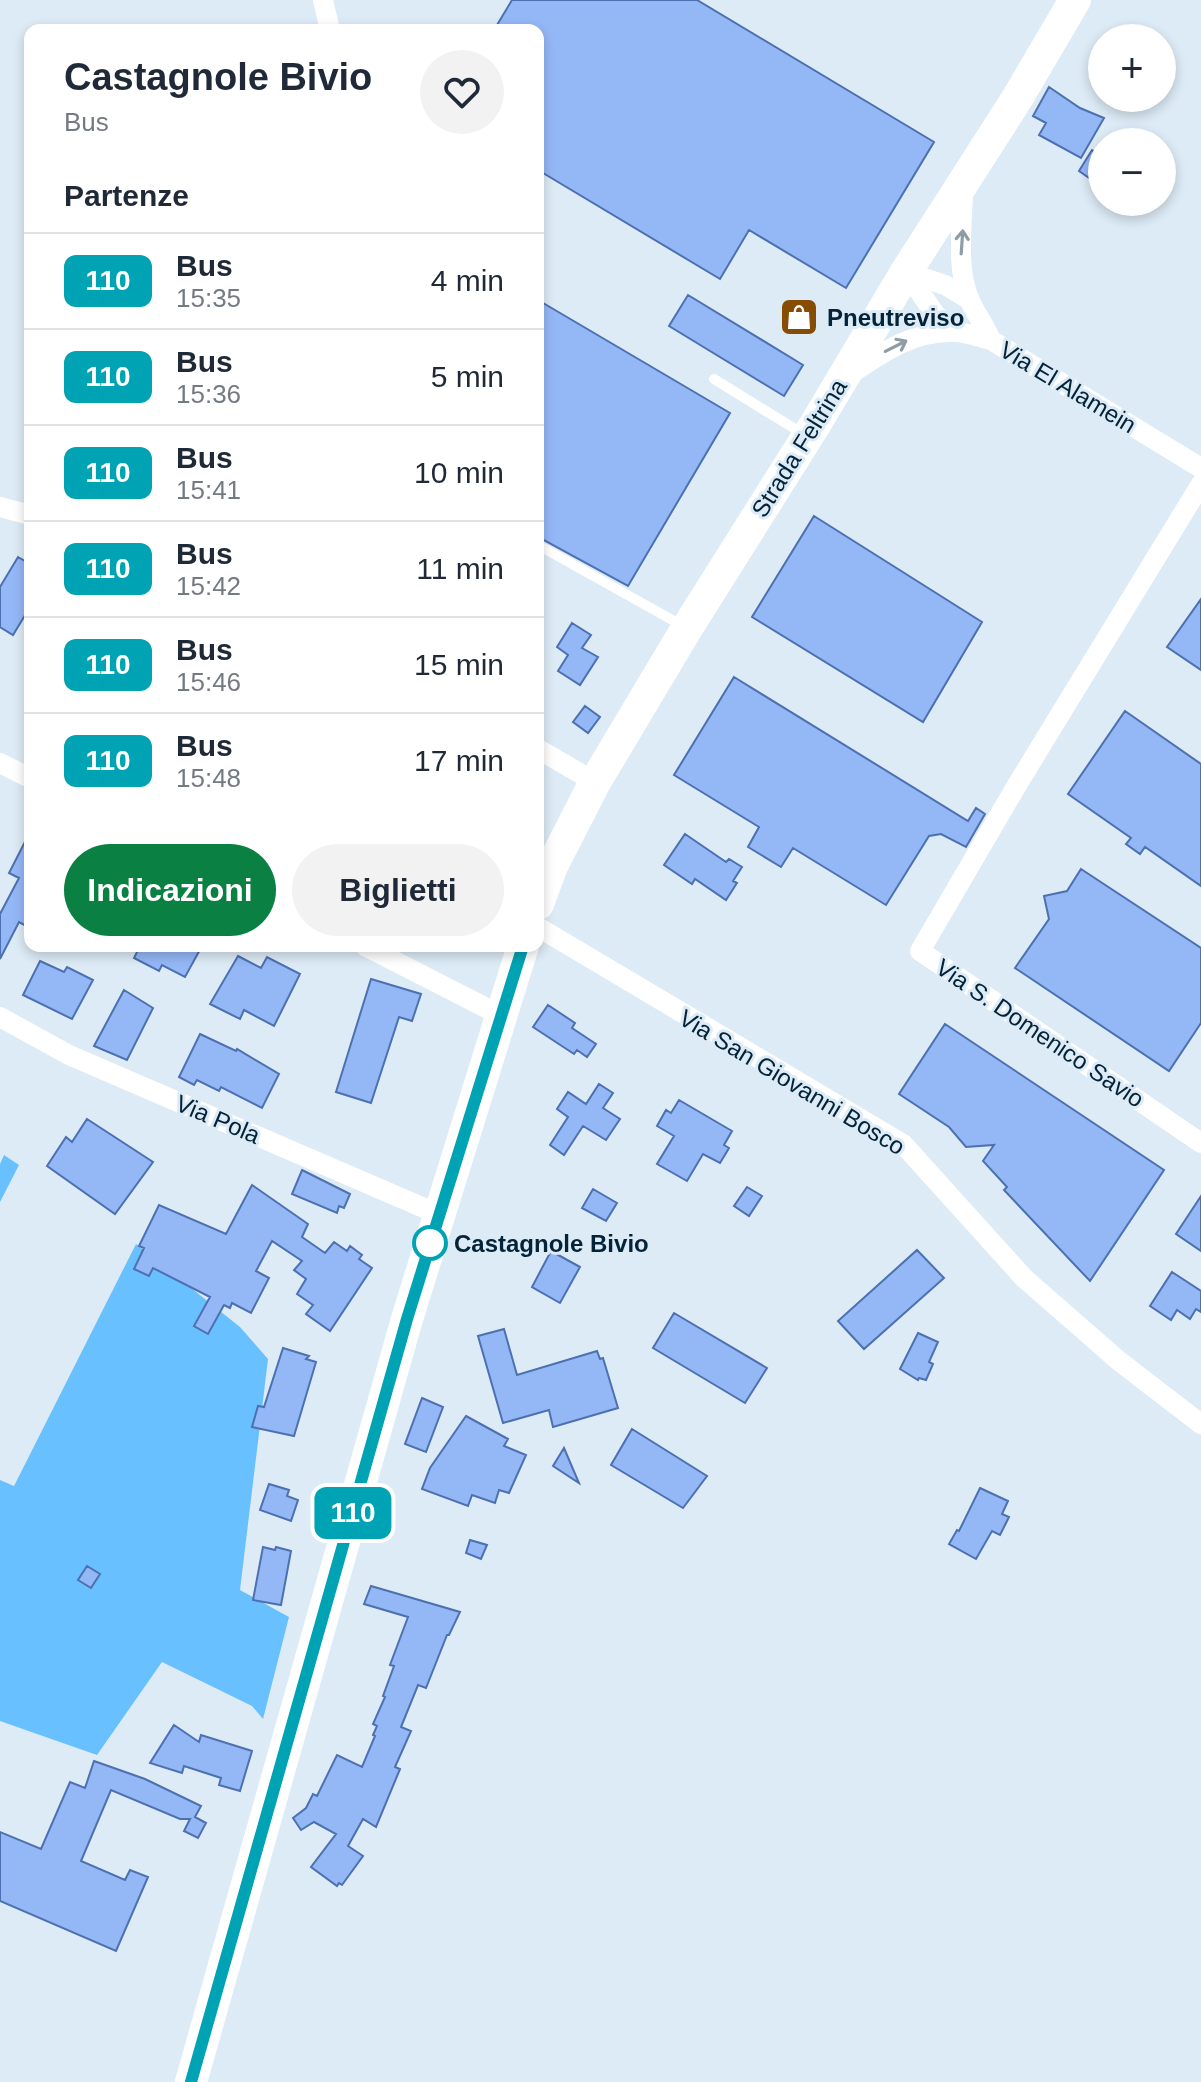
<!DOCTYPE html>
<html lang="it">
<meta charset="utf-8">
<style>
:root{--surface:#fff;--page:#f2f2f3;--text:#1f2937;--muted:#747a83;--line:#e0e1e3;--accent:#0b8043}
body{margin:0;font-family:Arial,sans-serif;background:var(--page);color:var(--text);height:100vh;display:flex;flex-direction:column;font-size:30px;white-space:nowrap}
*{box-sizing:border-box;margin:0}
p{font-size:26px;color:var(--muted)}
.icon{flex:none;width:44px;height:44px;fill:none;stroke:currentColor;stroke-width:2;stroke-linecap:round;stroke-linejoin:round}
.map{position:relative;flex:1;overflow:hidden}
.side{position:absolute;left:24px;top:24px;width:520px;height:928px;display:flex;flex-direction:column;background:var(--surface);border-radius:16px;box-shadow:0 4px 12px #0003}
.side>*{flex:none}
.badge{padding:0 16px;border-radius:12px;font-size:28px;line-height:52px}
.controls{position:absolute;left:1088px;top:24px;display:grid;gap:16px}
.controls a{display:grid;place-items:center;width:88px;height:88px;border-radius:50%;background:var(--surface);box-shadow:0 4px 12px #0003;font-size:40px}
.map>.badge{position:absolute;translate:-50% -50%;box-shadow:0 0 0 4px #fff}
h2{padding:0 40px;font-size:30px;line-height:72px}
.round{display:grid;place-items:center;flex:none;width:84px;height:84px;border-radius:42px;background:var(--page)}
.summary{display:flex;align-items:center;justify-content:space-between;height:136px;padding:0 40px}
h1{font-size:38px;font-weight:700;line-height:60px}
.cta{display:flex;gap:16px;margin-top:auto;padding:16px 40px}
.cta a{flex:1;height:92px;border-radius:48px;background:var(--accent);color:#fff;font-size:32px;font-weight:700;line-height:92px;text-align:center}
.cta a+a{background:var(--page);color:var(--text)}
ul{padding:0;list-style:none}
li{display:flex;align-items:center;gap:24px;height:96px;padding:0 40px;border-top:2px solid var(--line)}
li div{flex:1}
li b{display:block;font-size:30px}
li em{font-style:normal}
li .badge{min-width:88px;font-weight:700;text-align:center}
.map>svg:first-child{display:block}
.green{fill:#69c0fe}
.building{fill:#94b7f6;stroke:#4c70b0;stroke-width:2}
.lines{fill:none;stroke-linecap:round;stroke-linejoin:round}
.service{stroke:#fff;stroke-width:10}
.minor{stroke:#fff;stroke-width:20}
.primary{stroke:#fff;stroke-width:32}
.oneway{stroke:#8e9ca5}
.line-casing{stroke:#fff;stroke-width:18}
.line{stroke:#00a3b4;stroke-width:12}
.stop-dot{fill:#fff;stroke:#00a3b4;stroke-width:4}
.labels{text-anchor:middle;dominant-baseline:central;stroke-width:6;stroke-linejoin:round;paint-order:stroke}
.poi-label{font-size:24px;font-weight:bold;fill:#032338;stroke:#ddebf6;text-anchor:start}
.street-label{font-size:24px;fill:#032338;stroke:#ddebf6}
.stop-label{font-size:24px;font-weight:bold;fill:#032338;stroke:#ddebf6;text-anchor:start}
</style>
<div class="map">
<svg width="1201" height="2082" viewBox="0 0 1201 2082">
<rect width="100%" height="100%" fill="#ddebf6"/>
<!-- green -->
<path class="green" d="M 4,1155 L 19,1165 L 0,1202 L 0,1164 Z
M 136,1244 L 240,1327 L 268,1359 L 240,1590 L 289,1617 L 263,1719 L 252,1706 L 162,1662 L 97,1755 L 0,1721 L 0,1480 L 14,1486 Z"/>
<!-- building -->
<path class="building" d="M 512,0 L 697,0 L 934,142 L 846,288 L 749,230 L 720,279 L 538,170 L 538,30 L 494,30 Z
M 1049,87 L 1080,108 L 1104,118 L 1081,158 L 1039,135 L 1046,123 L 1033,116 Z
M 1092,150 L 1102,156 L 1102,187 L 1079,171 Z
M 688,295 L 803,365 L 784,396 L 669,326 Z
M 538,300 L 730,413 L 628,586 L 538,537 Z
M 814,516 L 982,622 L 923,722 L 752,617 Z
M 18,557 L 30,564 L 30,607 L 13,635 L 0,627 L 0,587 Z
M 1201,599 L 1201,670 L 1167,647 Z
M 572,623 L 591,635 L 582,648 L 598,657 L 580,685 L 558,671 L 568,655 L 557,647 Z
M 734,677 L 968,821 L 976,808 L 985,814 L 966,847 L 941,834 L 929,836 L 886,905 L 793,848 L 781,867 L 748,847 L 759,827 L 674,775 Z
M 585,706 L 600,717 L 588,733 L 573,722 Z
M 1125,711 L 1201,764 L 1201,886 L 1145,847 L 1140,854 L 1126,844 L 1131,838 L 1068,794 Z
M 30,832 L 30,928 L 19,922 L 0,959 L 0,914 L 19,878 L 9,873 Z
M 685,834 L 726,862 L 729,859 L 742,867 L 733,881 L 737,883 L 726,900 L 695,879 L 692,884 L 664,865 Z
M 1081,869 L 1201,948 L 1201,1023 L 1169,1071 L 1015,968 L 1049,919 L 1044,896 L 1067,891 Z
M 140,946 L 202,946 L 185,977 L 162,965 L 159,971 L 134,958 Z
M 238,956 L 261,968 L 267,957 L 300,974 L 274,1026 L 244,1010 L 240,1019 L 210,1004 Z
M 40,961 L 64,972 L 67,967 L 93,980 L 72,1019 L 23,995 Z
M 371,979 L 421,994 L 412,1021 L 399,1017 L 371,1103 L 336,1092 Z
M 124,990 L 153,1008 L 127,1060 L 94,1046 Z
M 548,1005 L 575,1023 L 572,1028 L 596,1044 L 587,1057 L 577,1050 L 574,1054 L 533,1027 Z
M 945,1024 L 1164,1170 L 1090,1281 L 1004,1190 L 1007,1187 L 983,1161 L 994,1145 L 966,1147 L 949,1127 L 899,1094 Z
M 200,1034 L 236,1051 L 237,1049 L 279,1074 L 262,1108 L 221,1087 L 219,1091 L 197,1080 L 194,1085 L 179,1077 Z
M 599,1084 L 613,1093 L 603,1108 L 620,1119 L 606,1140 L 583,1126 L 564,1155 L 550,1145 L 568,1117 L 557,1109 L 568,1092 L 586,1104 Z
M 679,1100 L 732,1131 L 724,1145 L 729,1148 L 720,1163 L 703,1154 L 687,1181 L 657,1164 L 674,1136 L 657,1126 L 666,1110 L 671,1113 Z
M 87,1119 L 153,1162 L 115,1214 L 47,1166 L 66,1137 L 72,1142 Z
M 302,1170 L 350,1194 L 344,1208 L 339,1206 L 337,1213 L 292,1194 Z
M 252,1185 L 308,1224 L 302,1237 L 325,1253 L 334,1242 L 347,1251 L 350,1246 L 362,1255 L 359,1259 L 372,1268 L 330,1331 L 306,1314 L 313,1305 L 297,1294 L 306,1279 L 294,1270 L 302,1261 L 272,1241 L 256,1271 L 269,1278 L 251,1313 L 232,1303 L 230,1308 L 224,1305 L 208,1334 L 194,1326 L 210,1297 L 153,1268 L 149,1276 L 134,1269 L 144,1248 L 139,1246 L 159,1205 L 226,1234 Z
M 747,1187 L 762,1196 L 749,1216 L 734,1206 Z
M 593,1189 L 617,1203 L 606,1221 L 582,1208 Z
M 1201,1196 L 1201,1251 L 1176,1234 Z
M 917,1250 L 944,1278 L 864,1349 L 838,1321 Z
M 551,1251 L 580,1267 L 560,1303 L 532,1287 Z
M 1172,1272 L 1201,1291 L 1201,1312 L 1196,1309 L 1190,1319 L 1177,1310 L 1171,1320 L 1150,1306 Z
M 674,1313 L 767,1368 L 745,1403 L 653,1348 Z
M 504,1329 L 517,1375 L 597,1351 L 600,1359 L 603,1358 L 618,1408 L 553,1427 L 549,1410 L 503,1423 L 478,1336 Z
M 918,1333 L 938,1342 L 929,1362 L 933,1364 L 926,1380 L 919,1378 L 918,1380 L 900,1369 Z
M 283,1348 L 309,1356 L 306,1359 L 316,1362 L 294,1436 L 252,1427 L 258,1406 L 264,1407 Z
M 422,1398 L 443,1407 L 426,1452 L 405,1444 Z
M 466,1416 L 508,1439 L 504,1446 L 526,1455 L 509,1493 L 499,1490 L 495,1503 L 472,1495 L 468,1506 L 422,1489 L 430,1468 Z
M 632,1429 L 707,1476 L 683,1508 L 611,1465 Z
M 564,1448 L 579,1483 L 553,1466 Z
M 269,1484 L 289,1490 L 287,1496 L 298,1500 L 291,1521 L 260,1510 Z
M 980,1488 L 1008,1501 L 1002,1514 L 1009,1517 L 1000,1535 L 992,1531 L 976,1559 L 949,1544 L 957,1530 L 959,1531 Z
M 470,1540 L 487,1545 L 481,1559 L 466,1553 Z
M 263,1547 L 275,1550 L 276,1547 L 291,1551 L 281,1605 L 253,1600 Z
M 87,1566 L 100,1574 L 91,1588 L 78,1580 Z
M 371,1586 L 460,1612 L 449,1635 L 447,1635 L 426,1688 L 418,1685 L 401,1727 L 411,1731 L 395,1767 L 400,1769 L 376,1827 L 363,1819 L 348,1846 L 363,1856 L 342,1885 L 339,1883 L 337,1886 L 311,1867 L 336,1834 L 314,1822 L 301,1830 L 293,1818 L 306,1808 L 313,1794 L 317,1796 L 337,1755 L 362,1767 L 375,1736 L 373,1735 L 377,1726 L 373,1724 L 385,1697 L 383,1696 L 394,1666 L 390,1665 L 408,1617 L 364,1604 Z
M 174,1725 L 199,1742 L 201,1735 L 252,1751 L 240,1791 L 219,1785 L 221,1778 L 184,1766 L 182,1773 L 150,1763 Z
M 94,1761 L 145,1779 L 201,1806 L 195,1817 L 206,1823 L 198,1838 L 184,1831 L 190,1819 L 180,1819 L 111,1790 L 81,1861 L 125,1880 L 130,1870 L 148,1877 L 116,1951 L 0,1901 L 0,1832 L 41,1849 L 70,1782 L 85,1788 Z"/>
<g class="lines">
<!-- service -->
<path class="service" d="M 714,379 L 805,435
M 538,545 L 683,626"/>
<!-- minor -->
<path class="minor" d="M 323,0 L 330,30
M 963,187 C 963,223 955,267 970,301 C 976,314 985,326 991,340
M 906,272 L 935,314 L 955,332
M 906,272 L 945,285 L 970,300
M 852,373 C 883,352 915,330 954,332 C 966,332 979,337 991,340 L 1201,468
M 1201,484 L 1017,785 L 920,951 L 1201,1143
M 0,507 L 30,515
M 538,749 L 595,782
M 0,763 L 30,778
M 538,927 L 903,1144 L 1024,1278 L 1119,1361 L 1201,1424
M 365,946 L 500,1015
M 0,1017 L 69,1055 L 438,1214"/>
<!-- primary -->
<path class="primary" d="M 538,904 L 552,866 L 595,782 L 687,628 L 816,423 L 906,272 L 1018,97 L 1075,0
M 191,2082 L 407,1319 L 523,946"/>
</g>
<!-- one-way arrows -->
<defs><path id="oneway-shaft" d="M-6 0H5M1.5-3L5.5 0L1.5 3" fill="none" stroke-width="1.6" stroke-linecap="round" stroke-linejoin="round" transform="scale(2)"/></defs>
<g class="oneway">
<use href="#oneway-shaft" transform="translate(962 242) rotate(-86)"/>
<use href="#oneway-shaft" transform="translate(896 346) rotate(-27)"/>
</g>
<g class="lines">
<defs>
<path id="line" d="M 191,2082 L 407,1319 L 523,946"/>
</defs>
<!-- line casing -->
<use href="#line" class="line-casing"/>
<!-- line -->
<use href="#line" class="line"/>
</g>
<!-- icons -->
<defs>
<symbol id="shop-square" viewBox="-11 -11 22 22"><rect x="-9" y="-9" width="18" height="18" rx="4" fill="#874c04" stroke="#ddebf6"/><path d="M-5-2.5h2.3a2.7 3.5 0 0 1 5.4 0H5L5.5 6h-11ZM-1.5-2.5h3a1.5 2.3 0 0 0-3 0Z" fill="#fff"/></symbol>
</defs>
<g fill-rule="evenodd">
<use href="#shop-square" x="777" y="295" width="44" height="44"/>
</g>
<!-- markers -->
<circle class="stop-dot" cx="430" cy="1243" r="16"/>
<g class="labels">
<!-- poi labels -->
<g class="poi-label">
<text x="827" y="317">Pneutreviso</text>
</g>
<!-- street labels -->
<g class="street-label">
<text transform="translate(1068 387) rotate(31)">Via El Alamein</text>
<text transform="translate(799 448) rotate(-58)">Strada Feltrina</text>
<text transform="translate(1040 1033) rotate(34)">Via S. Domenico Savio</text>
<text transform="translate(792 1082) rotate(31)">Via San Giovanni Bosco</text>
<text transform="translate(218 1119) rotate(23)">Via Pola</text>
</g>
<!-- stop labels -->
<g class="stop-label">
<text x="454" y="1243">Castagnole Bivio</text>
</g>
</g>
</svg>
<div class="controls">
<a>+</a>
<a>−</a>
</div>
<b class="badge" style="left:353px;top:1513px;background:#00a3b4;color:#fff">110</b>
<section class="side">
<div class="summary"><div><h1>Castagnole Bivio</h1><p>Bus</p></div><a class="round"><svg class="icon" aria-label="heart" viewBox="0 0 24 24"><path d="M12 20l-8-8c-3-5 5-10 8-4 3-6 11-1 8 4z"/></svg></a></div>
<h2>Partenze</h2>
<ul>
<li><span class="badge" style="background:#00a3b4;color:#fff">110</span><div><b>Bus</b><p>15:35</p></div><em>4 min</em></li>
<li><span class="badge" style="background:#00a3b4;color:#fff">110</span><div><b>Bus</b><p>15:36</p></div><em>5 min</em></li>
<li><span class="badge" style="background:#00a3b4;color:#fff">110</span><div><b>Bus</b><p>15:41</p></div><em>10 min</em></li>
<li><span class="badge" style="background:#00a3b4;color:#fff">110</span><div><b>Bus</b><p>15:42</p></div><em>11 min</em></li>
<li><span class="badge" style="background:#00a3b4;color:#fff">110</span><div><b>Bus</b><p>15:46</p></div><em>15 min</em></li>
<li><span class="badge" style="background:#00a3b4;color:#fff">110</span><div><b>Bus</b><p>15:48</p></div><em>17 min</em></li>
</ul>
<div class="cta"><a>Indicazioni</a><a>Biglietti</a></div>
</section>
</div>
